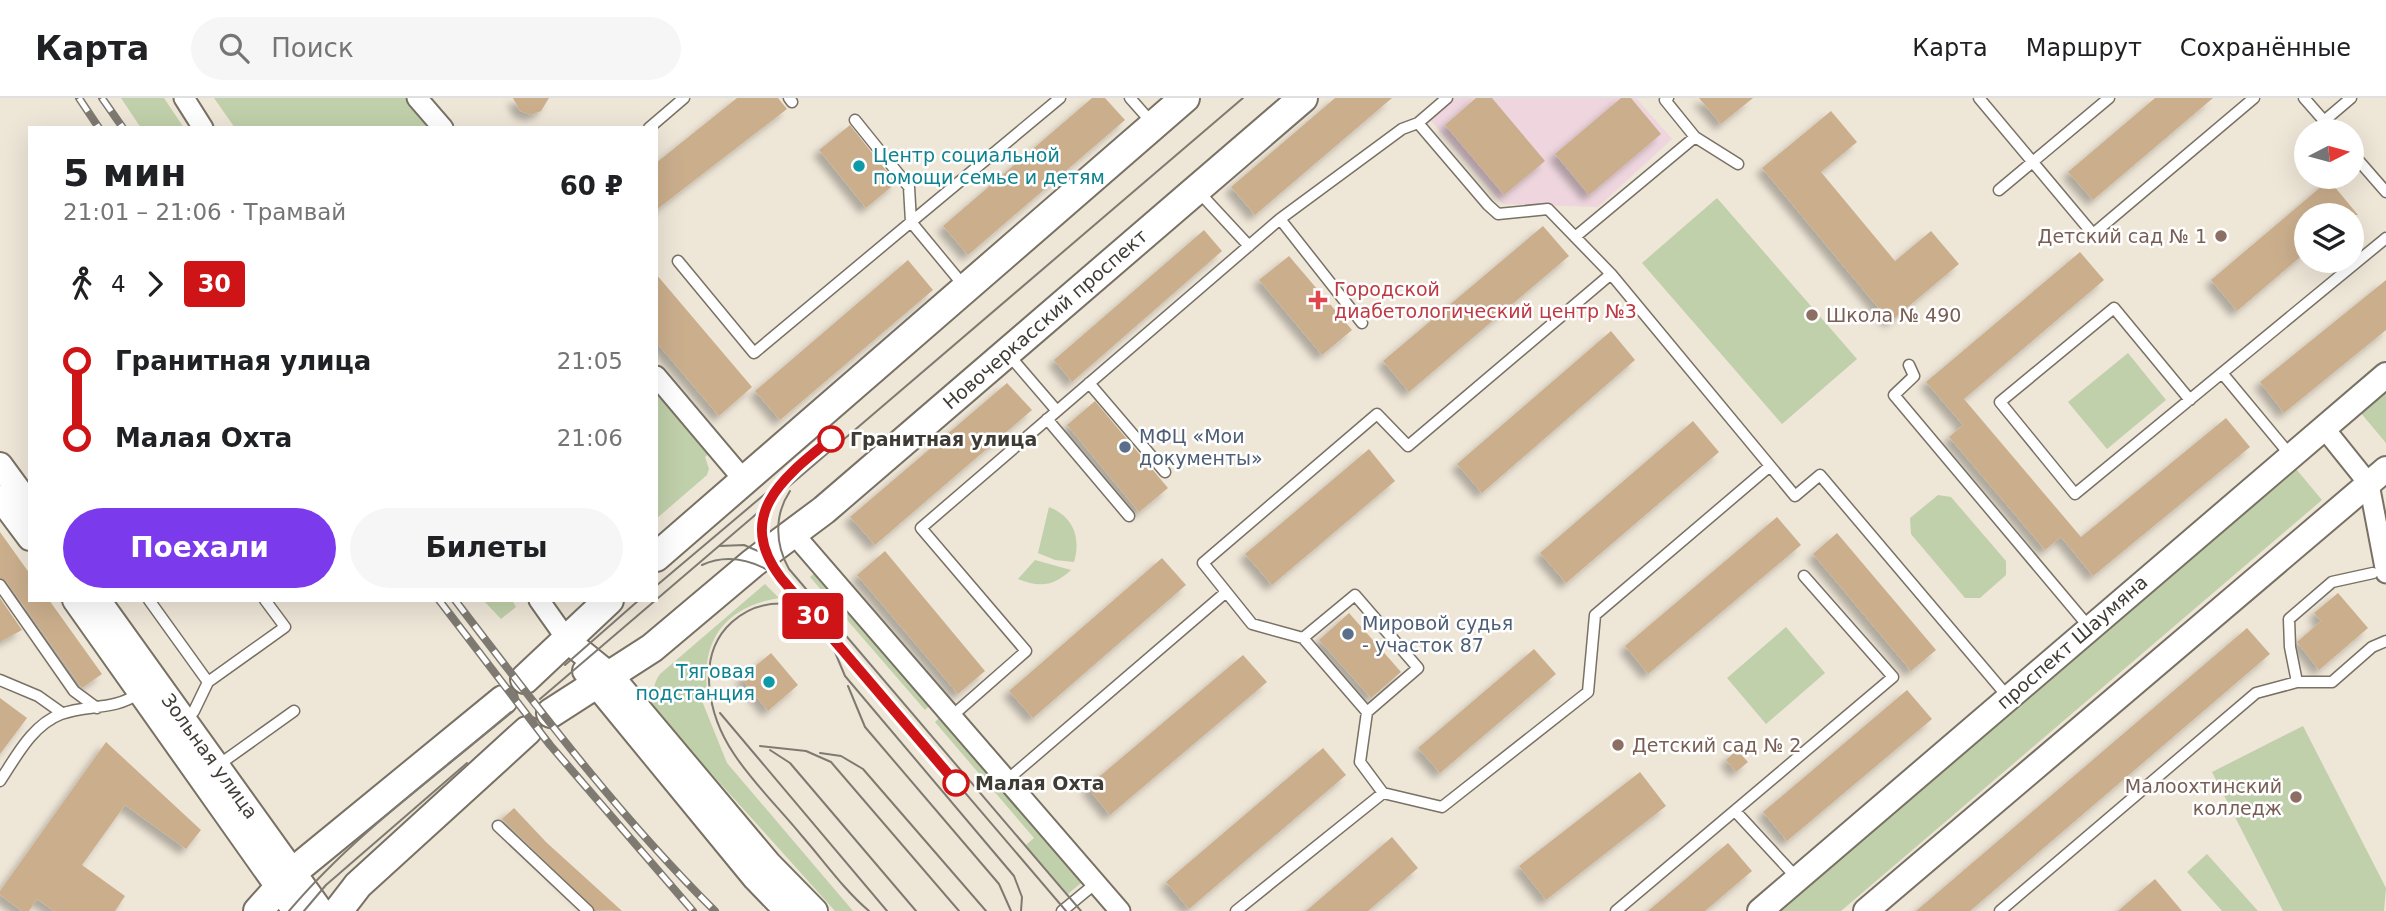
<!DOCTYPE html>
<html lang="ru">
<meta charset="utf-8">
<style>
:root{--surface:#fff;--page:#f6f6f6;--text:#202124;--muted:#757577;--line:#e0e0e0;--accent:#7c3aed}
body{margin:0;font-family:"DejaVu Sans",sans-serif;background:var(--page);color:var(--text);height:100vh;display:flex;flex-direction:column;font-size:26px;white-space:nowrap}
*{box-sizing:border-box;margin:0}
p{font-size:23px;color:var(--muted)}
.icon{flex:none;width:38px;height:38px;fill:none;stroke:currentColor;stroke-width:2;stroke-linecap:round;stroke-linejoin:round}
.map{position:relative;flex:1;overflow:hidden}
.sheet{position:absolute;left:28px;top:28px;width:630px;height:476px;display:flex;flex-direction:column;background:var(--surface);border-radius:0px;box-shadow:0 7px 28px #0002}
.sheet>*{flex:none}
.badge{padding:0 14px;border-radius:5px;font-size:24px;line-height:46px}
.needle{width:46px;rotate:84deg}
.controls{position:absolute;left:2294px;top:21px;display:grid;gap:14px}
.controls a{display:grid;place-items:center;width:70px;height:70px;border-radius:50%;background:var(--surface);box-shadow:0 7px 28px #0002;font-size:35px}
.map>.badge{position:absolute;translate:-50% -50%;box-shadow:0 0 0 4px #fff}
.legs{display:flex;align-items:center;gap:10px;height:77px;padding:0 35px;font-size:23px}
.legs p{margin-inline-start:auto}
.headline{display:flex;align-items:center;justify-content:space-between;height:119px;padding:0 35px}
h1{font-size:38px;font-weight:700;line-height:52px}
.primary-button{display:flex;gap:14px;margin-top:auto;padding:14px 35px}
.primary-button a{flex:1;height:80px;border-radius:42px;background:var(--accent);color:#fff;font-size:28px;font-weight:700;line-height:80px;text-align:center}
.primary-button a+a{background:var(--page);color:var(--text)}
ul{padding:0 35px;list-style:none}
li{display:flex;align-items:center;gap:24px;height:77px;font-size:26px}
li i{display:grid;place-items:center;width:10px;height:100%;margin:0 9px;background:currentColor}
li i::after{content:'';width:18px;height:18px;margin:-9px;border:5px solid;border-radius:50%;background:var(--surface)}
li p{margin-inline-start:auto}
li:first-child i{background:linear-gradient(#0000 50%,currentColor 0)}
li:last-child i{background:linear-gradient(currentColor 50%,#0000 0)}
header{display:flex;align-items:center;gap:42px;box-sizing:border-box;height:98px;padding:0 35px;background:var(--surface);border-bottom:2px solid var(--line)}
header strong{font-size:33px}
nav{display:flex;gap:38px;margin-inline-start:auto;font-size:24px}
.search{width:490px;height:63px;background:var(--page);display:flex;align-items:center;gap:18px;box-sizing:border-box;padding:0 24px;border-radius:38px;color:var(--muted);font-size:26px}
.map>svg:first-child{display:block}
.commercial{fill:#eed5de}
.green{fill:#c0d0aa}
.building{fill:#cbaf8d;filter:url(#shadow)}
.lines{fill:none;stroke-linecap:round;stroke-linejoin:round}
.service-casing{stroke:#787164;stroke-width:13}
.minor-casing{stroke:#787164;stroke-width:23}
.tertiary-casing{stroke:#787164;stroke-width:28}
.secondary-casing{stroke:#787164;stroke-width:32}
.service{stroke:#fff;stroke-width:10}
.minor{stroke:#fff;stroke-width:19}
.tertiary{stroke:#fff;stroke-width:24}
.secondary{stroke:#fff;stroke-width:28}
.tram{stroke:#7f7a71;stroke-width:2}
.rail-casing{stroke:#7f7a71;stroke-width:8}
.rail{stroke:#fff;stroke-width:5;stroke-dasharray:16;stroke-linecap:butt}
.line-1-casing{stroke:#fff;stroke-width:16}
.line-1{stroke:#ce1417;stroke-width:10}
.culture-dot{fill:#0f9aa8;stroke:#fff;stroke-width:2.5}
.education-dot{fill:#8d6e63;stroke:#fff;stroke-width:2.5}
.health-dot{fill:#e0444e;stroke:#fff;stroke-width:2.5}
.stop-1-dot{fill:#fff;stroke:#ce1417;stroke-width:3.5}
.service-dot{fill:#5c6f8a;stroke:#fff;stroke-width:2.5}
.labels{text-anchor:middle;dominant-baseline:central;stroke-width:5;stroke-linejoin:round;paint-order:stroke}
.culture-label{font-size:19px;fill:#0d838f;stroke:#fff;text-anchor:start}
.education-label{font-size:19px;fill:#785e54;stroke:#fff;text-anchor:end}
.health-label{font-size:19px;fill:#be3a42;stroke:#fff;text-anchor:start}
.street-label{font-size:19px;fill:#3f3c36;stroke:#fff}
.service-label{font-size:19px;fill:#4e5e75;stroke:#fff;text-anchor:start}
.stop-label{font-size:19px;font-weight:bold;fill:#3f3c36;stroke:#fff;text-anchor:start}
</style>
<header>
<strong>Карта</strong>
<div class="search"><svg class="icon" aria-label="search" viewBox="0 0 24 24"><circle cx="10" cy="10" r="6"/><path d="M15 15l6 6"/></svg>Поиск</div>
<nav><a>Карта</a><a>Маршрут</a><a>Сохранённые</a></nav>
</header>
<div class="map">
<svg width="2386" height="813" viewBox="0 0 2386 813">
<defs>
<filter id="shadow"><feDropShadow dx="-6" dy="6" stdDeviation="3.5" flood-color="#0004"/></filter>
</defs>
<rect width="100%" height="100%" fill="#eee6d7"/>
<!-- commercial -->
<path class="commercial" d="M 1444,0 L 1636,0 L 1672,41 L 1598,109 L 1503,106 L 1426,17 Z"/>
<!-- green -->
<path class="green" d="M 121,0 L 164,0 L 184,30 L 141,30 Z
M 214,0 L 406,0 L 432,30 L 235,30 Z
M 1717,100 L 1857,261 L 1782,326 L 1642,165 Z
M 2128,255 L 2166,302 L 2107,351 L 2068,304 Z
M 656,291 L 711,354 L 705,359 L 709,371 L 707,377 L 656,421 Z
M 2386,292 L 2386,345 L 2360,314 Z
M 2296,371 L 2322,402 L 1841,813 L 1778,813 Z
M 1938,397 L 1951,399 L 2006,463 L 2006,477 L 1980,500 L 1965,500 L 1911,436 L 1910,420 Z
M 1049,409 C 1074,419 1081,440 1074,464 L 1055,462 L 1038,455 Z
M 1035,462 L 1071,472 C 1054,488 1040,490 1018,481 Z
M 819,471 L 933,604 L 925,612 L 810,479 Z
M 765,486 L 779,500 C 723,509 699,545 708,600 L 702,603 L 727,665 L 853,813 L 835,813 L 647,604 C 654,596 653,585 660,576 Z
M 483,502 L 512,502 L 516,509 L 501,521 Z
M 1786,529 L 1825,575 L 1766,626 L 1727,580 Z
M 943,616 L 1083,778 L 1081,785 L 1068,796 L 1026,747 L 1034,740 L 935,624 Z
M 2303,628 L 2386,790 L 2384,813 L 2283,813 L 2212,674 Z
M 2207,756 L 2258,813 L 2222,813 L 2187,774 Z"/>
<!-- building -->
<path class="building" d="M 513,0 L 549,0 L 541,13 L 531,17 L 520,13 Z
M 737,0 L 778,0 L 787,11 L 656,112 L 656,65 Z
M 1092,0 L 1105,0 L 1125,22 L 968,157 L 943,128 Z
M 1335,0 L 1392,0 L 1255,117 L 1231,89 Z
M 1476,0 L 1492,0 L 1545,63 L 1504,97 L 1445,27 Z
M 1621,0 L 1631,0 L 1661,36 L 1589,97 L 1555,56 Z
M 1699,0 L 1753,0 L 1721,26 Z
M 2155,0 L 2213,0 L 2093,102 L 2068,74 Z
M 1831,13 L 1857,44 L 1821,74 L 1895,163 L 1931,133 L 1959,166 L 1890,224 L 1762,70 Z
M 850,27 L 896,85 L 866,110 L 819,52 Z
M 2329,82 L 2358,117 L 2306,117 L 2306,154 L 2237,213 L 2211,182 Z
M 1543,128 L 1569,158 L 1409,294 L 1383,263 Z
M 1204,132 L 1222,153 L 1072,284 L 1054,262 Z
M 2080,154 L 2104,182 L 1964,301 L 2081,439 L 2226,320 L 2250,349 L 2093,478 L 2061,439 L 2045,452 L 1949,339 L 1963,327 L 1926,284 Z
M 1289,158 L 1352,232 L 1322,257 L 1259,182 Z
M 908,162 L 933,192 L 780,322 L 755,293 Z
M 656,176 L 752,289 L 719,318 L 656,244 Z
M 2386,182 L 2386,232 L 2284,315 L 2260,284 Z
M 1611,233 L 1635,262 L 1482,395 L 1457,366 Z
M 1007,285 L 1032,312 L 875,447 L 850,419 Z
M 1095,303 L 1168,390 L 1139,414 L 1067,327 Z
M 1693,323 L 1719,354 L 1566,485 L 1540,455 Z
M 1369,351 L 1395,383 L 1272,487 L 1245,456 Z
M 1777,419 L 1801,447 L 1648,576 L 1625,548 Z
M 0,434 L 30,476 L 30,502 L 49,502 L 102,576 L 82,590 L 6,483 L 0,480 Z
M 1837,435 L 1936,552 L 1911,573 L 1813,456 Z
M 885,453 L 985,573 L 958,596 L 857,477 Z
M 1162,460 L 1186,487 L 1033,620 L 1009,593 Z
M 2338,495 L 2368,530 L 2319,572 L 2297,544 L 2321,523 L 2314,515 Z
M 0,500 L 22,532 L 0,544 Z
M 1349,515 L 1401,574 L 1371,600 L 1319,542 Z
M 2247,530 L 2270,556 L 2172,640 L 1970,813 L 1916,813 Z
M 1534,551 L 1556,576 L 1440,675 L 1418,650 Z
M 771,555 L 798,587 L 768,613 L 741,580 Z
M 1243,557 L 1267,584 L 1110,717 L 1087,689 Z
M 1907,592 L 1932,621 L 1787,743 L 1763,714 Z
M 0,600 L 27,620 L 0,656 Z
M 106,644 L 201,732 L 186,751 L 125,707 L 82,767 L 125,798 L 115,813 L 54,813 L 37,801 L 29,813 L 22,813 L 0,797 L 0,793 Z
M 1323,650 L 1346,677 L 1189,811 L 1166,784 Z
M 1737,652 L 1748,664 L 1736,674 L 1726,662 Z
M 1640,674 L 1666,708 L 1546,802 L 1519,768 Z
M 514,710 L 546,744 L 622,813 L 595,812 L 502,721 Z
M 1392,739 L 1418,770 L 1368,813 L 1306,813 Z
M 1728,745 L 1752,773 L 1705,813 L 1648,813 Z
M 2155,781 L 2182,813 L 2118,813 Z"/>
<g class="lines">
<defs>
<path id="service" d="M 789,0 L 792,4
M 1130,0 L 1153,26
M 1447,0 L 1418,25 L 1488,107 L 1498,116 L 1548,111 L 1611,176 L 1408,348 L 1377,316 L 1203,465 L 1252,526 L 1303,540 L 1355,497 L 1418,570 L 1367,614 L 1360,664 L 1383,695 L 1442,709 L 1588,594 L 1595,517 L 1770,368
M 1979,0 L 2093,136 L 2254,0
M 2304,0 L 2333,33
M 2324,23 L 2351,0
M 649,30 L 684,0
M 1695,39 L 1738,66
M 2352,55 L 2386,94
M 1197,92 L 1249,148
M 1999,92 L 2109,0
M 1280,121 L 1362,225
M 1575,139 L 1695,39 L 1665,2 L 1668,0
M 678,163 L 754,255 L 911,124 L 909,89 L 855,22
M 1611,176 L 1795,398 L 1820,377 L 2008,599
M 964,188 L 911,124 L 1060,0
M 1909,267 L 1914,278 L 1894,297 L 2089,529
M 2222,275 L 2291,358
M 1089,285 L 1165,374
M 2190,302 L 2114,210 L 2000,304 L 2075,396 L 2386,140
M 1057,313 L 1280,121 L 1402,31 L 1418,25
M 1047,321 L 1129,418
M 0,487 L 74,593 L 97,610
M 149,502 L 208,584
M 1303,540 L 1367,614
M 0,582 L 38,598 L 62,615
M 2297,584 L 2290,549 L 2289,521 L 2332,484 L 2373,475
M 952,618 L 1026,553 L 921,430 L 1057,313 L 1008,256
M 185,624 L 194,613 L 208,584 L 285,529 L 265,502
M 217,668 L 294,613
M 1007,682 L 1225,495
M 0,683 C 16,659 32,627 61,616 C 88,606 114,613 139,595
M 1735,713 L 1796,779
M 498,728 L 588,813
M 1062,813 L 1096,785
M 1236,813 L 1383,695
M 1616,813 L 1893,579 L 1804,478
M 2000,813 L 2256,595 L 2297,584 L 2332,584 L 2372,549 L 2386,543"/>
<path id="minor" d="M 184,0 L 203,30
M 417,0 L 443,30
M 656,278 L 743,381
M 2324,330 L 2369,386 L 2386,475
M 793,435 L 1120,813
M 539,502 L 568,543"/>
<path id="tertiary" d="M 0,367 L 30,408
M 0,400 L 30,440
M 75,502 L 295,813
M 98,502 L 321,813
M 568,543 L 611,578 L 769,766 L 815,813
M 585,573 L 755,780 L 787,813
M 1760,813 L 2386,277
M 1866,813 L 2386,371"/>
<path id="secondary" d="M 656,459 L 1185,0
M 525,581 L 609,502
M 551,615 L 652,550 L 753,465 L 824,412 L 1303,0
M 258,813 L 293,774 L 503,602
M 338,813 L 358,787 L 527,633"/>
</defs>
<!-- service casing -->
<use href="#service" class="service-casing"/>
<!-- minor casing -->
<use href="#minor" class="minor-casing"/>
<!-- tertiary casing -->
<use href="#tertiary" class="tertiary-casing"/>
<!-- secondary casing -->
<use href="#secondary" class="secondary-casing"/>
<!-- service -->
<use href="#service" class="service"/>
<!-- minor -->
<use href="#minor" class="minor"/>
<!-- tertiary -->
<use href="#tertiary" class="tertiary"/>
<!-- secondary -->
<use href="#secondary" class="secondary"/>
<!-- tram -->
<path class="tram" d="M 790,393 C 774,417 775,446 789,471 L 1081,813
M 768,405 L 764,438 L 775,472 L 1066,813
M 719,448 L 744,447 L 772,459
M 702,467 C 728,455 755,463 778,478
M 656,488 L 823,347
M 806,509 C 779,502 753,505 732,524 C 694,558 709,619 734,656 C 753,685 780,711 802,738 C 824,763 844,792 869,813
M 832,547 L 845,578 L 1014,778 L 1022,799 L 1021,813
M 565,567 L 639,502
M 848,588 L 865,629 L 999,786 L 1011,813
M 540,601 L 1243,0
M 720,615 L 887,813
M 760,648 L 806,653 L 831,664 L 959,813
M 770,652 L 790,665 L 916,813
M 820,655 L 841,658 L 863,671 L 986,813
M 289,813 C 353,737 436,678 511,614
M 304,813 L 326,787 L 467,665"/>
<defs>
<path id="rail" d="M 79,0 L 99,30
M 102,0 L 123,30
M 439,502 L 550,647 L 693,813
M 455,502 C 537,609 619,718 715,813"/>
</defs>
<!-- rail casing -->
<use href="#rail" class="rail-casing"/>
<!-- rail -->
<use href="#rail" class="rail"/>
</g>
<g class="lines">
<defs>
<path id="line-1" d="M 831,341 C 785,378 733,417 781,480 L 956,685"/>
</defs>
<!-- line-1 casing -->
<use href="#line-1" class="line-1-casing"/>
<!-- line-1 -->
<use href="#line-1" class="line-1"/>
</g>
<!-- markers -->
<g class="culture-dot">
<circle cx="859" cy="68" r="7"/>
<circle cx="769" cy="584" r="7"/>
</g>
<g class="education-dot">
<circle cx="2221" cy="138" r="7"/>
<circle cx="1812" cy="217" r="7"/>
<circle cx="1618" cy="647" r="7"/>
<circle cx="2296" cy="699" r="7"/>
</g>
<path class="health-dot" d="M1314.5 191.5h7v7h7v7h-7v7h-7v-7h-7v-7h7z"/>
<g class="stop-1-dot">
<circle cx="831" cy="341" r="12"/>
<circle cx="956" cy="685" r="12"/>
</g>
<g class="service-dot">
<circle cx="1125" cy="349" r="7"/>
<circle cx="1348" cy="536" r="7"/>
</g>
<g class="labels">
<!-- culture labels -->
<g class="culture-label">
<text x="873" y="57">Центр социальной<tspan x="873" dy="22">помощи семье и детям</tspan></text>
<text x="755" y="573" text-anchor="end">Тяговая<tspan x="755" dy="22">подстанция</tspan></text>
</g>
<!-- education labels -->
<g class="education-label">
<text x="2207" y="138">Детский сад № 1</text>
<text x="1826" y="217" text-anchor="start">Школа № 490</text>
<text x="1632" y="647" text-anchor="start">Детский сад № 2</text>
<text x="2282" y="688">Малоохтинский<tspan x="2282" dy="22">колледж</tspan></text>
</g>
<!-- health labels -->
<g class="health-label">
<text x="1334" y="191">Городской<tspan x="1334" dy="22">диабетологический центр №3</tspan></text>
</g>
<!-- street labels -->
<g class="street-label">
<text transform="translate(1045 221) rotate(-41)">Новочеркасский проспект</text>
<text transform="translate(2072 544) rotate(-41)">проспект Шаумяна</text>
<text transform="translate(210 658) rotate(54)">Зольная улица</text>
</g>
<!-- service labels -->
<g class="service-label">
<text x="1139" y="338">МФЦ «Мои<tspan x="1139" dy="22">документы»</tspan></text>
<text x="1362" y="525">Мировой судья<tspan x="1362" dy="22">- участок 87</tspan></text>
</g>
<!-- stop labels -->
<g class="stop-label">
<text x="850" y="341">Гранитная улица</text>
<text x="975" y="685">Малая Охта</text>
</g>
</g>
</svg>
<div class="controls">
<a><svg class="needle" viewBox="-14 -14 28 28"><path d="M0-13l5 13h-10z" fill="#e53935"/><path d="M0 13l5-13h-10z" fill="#757577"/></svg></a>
<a><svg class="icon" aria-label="layers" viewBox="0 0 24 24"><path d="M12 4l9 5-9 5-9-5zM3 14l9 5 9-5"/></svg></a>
</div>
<b class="badge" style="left:813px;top:518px;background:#ce1417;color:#fff">30</b>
<section class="sheet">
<div class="headline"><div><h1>5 мин</h1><p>21:01 – 21:06 · Трамвай</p></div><b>60 ₽</b></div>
<div class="legs"><svg class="icon" aria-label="walk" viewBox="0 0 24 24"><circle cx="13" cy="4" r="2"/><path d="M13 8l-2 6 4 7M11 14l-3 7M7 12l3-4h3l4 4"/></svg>4<svg class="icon" aria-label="forward" viewBox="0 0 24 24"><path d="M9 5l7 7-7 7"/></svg><b class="badge" style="background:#ce1417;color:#fff">30</b></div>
<ul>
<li><i style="color:#ce1417"></i><b>Гранитная улица</b><p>21:05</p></li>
<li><i style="color:#ce1417"></i><b>Малая Охта</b><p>21:06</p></li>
</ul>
<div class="primary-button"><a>Поехали</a><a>Билеты</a></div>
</section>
</div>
